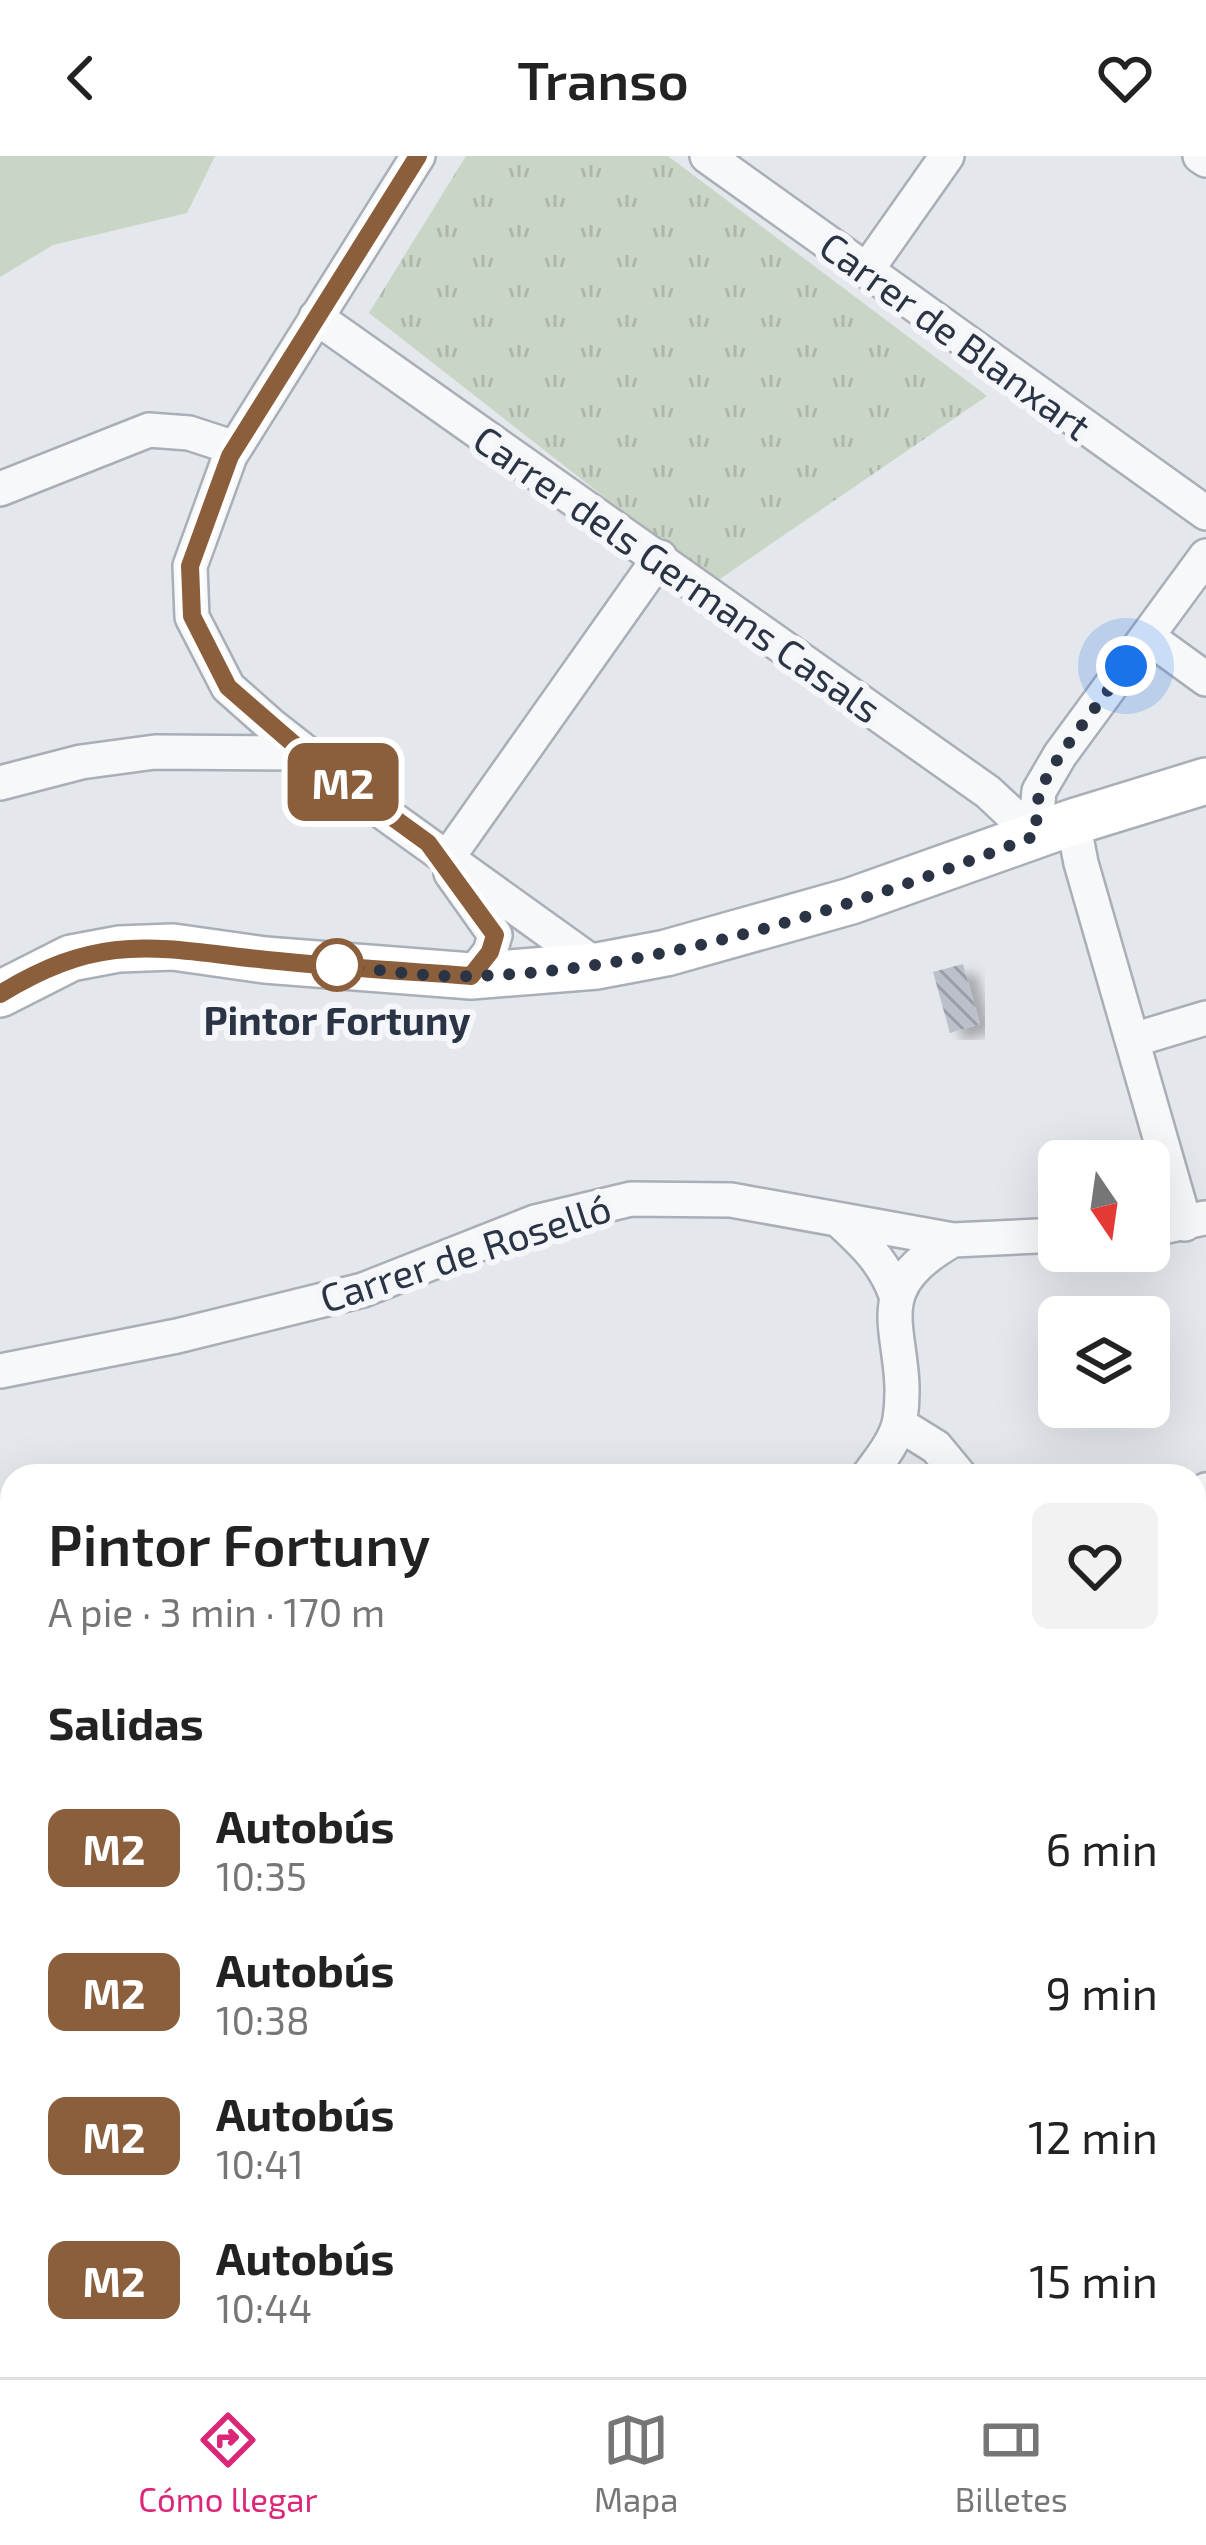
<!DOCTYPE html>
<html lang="es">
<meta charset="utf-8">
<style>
:root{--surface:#fff;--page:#f2f2f2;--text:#222;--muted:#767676;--line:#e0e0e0;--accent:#db2777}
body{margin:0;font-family:"Exo 2",sans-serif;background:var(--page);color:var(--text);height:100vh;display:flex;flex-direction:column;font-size:45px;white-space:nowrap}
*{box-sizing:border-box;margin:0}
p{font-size:39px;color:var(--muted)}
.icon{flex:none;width:66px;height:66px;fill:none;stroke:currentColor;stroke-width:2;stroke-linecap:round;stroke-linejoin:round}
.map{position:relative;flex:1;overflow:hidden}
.details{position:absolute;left:0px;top:1308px;width:1206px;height:915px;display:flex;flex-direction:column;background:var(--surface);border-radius:36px 36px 0 0;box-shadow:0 12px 48px #0002}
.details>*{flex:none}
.badge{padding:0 24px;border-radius:18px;font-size:42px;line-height:78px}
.needle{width:78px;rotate:167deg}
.buttons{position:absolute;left:1038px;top:984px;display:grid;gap:24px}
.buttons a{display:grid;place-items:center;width:132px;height:132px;border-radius:18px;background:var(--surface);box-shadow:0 12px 48px #0002;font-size:60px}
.you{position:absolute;width:60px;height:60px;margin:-30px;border:9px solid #fff;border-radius:50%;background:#1a73e8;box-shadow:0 0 0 18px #1a73e833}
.map>.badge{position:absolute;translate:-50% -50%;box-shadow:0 0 0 6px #fff}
h2{padding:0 48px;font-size:45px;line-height:108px}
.round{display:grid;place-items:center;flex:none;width:126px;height:126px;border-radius:18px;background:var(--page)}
.headline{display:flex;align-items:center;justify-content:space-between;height:204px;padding:0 48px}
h1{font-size:57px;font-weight:600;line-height:90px}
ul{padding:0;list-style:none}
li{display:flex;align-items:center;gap:36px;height:144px;padding:0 48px}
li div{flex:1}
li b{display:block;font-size:45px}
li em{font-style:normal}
li .badge{min-width:132px;font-weight:700;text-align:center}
header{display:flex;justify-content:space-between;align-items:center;height:156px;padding:0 48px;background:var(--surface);font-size:54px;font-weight:600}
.dock{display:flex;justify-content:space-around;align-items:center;height:168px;border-top:3px solid var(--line);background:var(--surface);font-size:33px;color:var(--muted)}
.dock a{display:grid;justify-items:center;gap:6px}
.dock .active{color:var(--accent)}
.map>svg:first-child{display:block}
.grass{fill:#c9d6c5}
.park{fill:url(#park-tufts)}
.building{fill:url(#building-back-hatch);filter:url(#shadow)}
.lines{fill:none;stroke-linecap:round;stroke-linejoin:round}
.street-casing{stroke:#a9aeb7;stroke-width:38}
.secondary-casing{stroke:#a9aeb7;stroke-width:50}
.street{stroke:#f7f8fa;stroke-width:33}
.secondary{stroke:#fff;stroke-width:45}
.line-casing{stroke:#fff;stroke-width:27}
.line{stroke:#8b5e3c;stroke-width:18}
.walk{stroke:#2b3445;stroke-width:12;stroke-dasharray:0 21.6}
.stop-dot{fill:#fff;stroke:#8b5e3c;stroke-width:6}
.labels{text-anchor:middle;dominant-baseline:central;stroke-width:12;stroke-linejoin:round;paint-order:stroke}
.street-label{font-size:39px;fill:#2b3445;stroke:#f4f6f9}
.stop-label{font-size:39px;font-weight:bold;fill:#2b3445;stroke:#f4f6f9}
</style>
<header><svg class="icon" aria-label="back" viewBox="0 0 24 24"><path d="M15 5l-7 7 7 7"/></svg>Transo<svg class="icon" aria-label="heart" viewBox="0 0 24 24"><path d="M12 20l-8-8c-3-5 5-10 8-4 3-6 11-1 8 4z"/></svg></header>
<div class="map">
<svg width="1206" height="2221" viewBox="0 0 1206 2221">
<defs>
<pattern id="park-tufts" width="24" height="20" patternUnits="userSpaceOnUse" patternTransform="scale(3)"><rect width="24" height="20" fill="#c9d6c5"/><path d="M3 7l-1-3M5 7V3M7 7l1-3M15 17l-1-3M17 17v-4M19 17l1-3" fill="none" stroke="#adb8ab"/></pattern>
<pattern id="building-back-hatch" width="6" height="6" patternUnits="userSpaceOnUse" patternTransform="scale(3)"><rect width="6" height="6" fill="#bbc0ca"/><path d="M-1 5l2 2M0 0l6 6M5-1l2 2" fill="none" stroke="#989da6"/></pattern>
<filter id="shadow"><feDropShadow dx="13" dy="8" stdDeviation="6" flood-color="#0004"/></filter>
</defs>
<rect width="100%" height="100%" fill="#e4e7ec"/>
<!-- grass -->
<path class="grass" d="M 0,0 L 215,0 L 187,57 L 53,89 L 0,121 Z"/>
<!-- park -->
<path class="park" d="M 466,0 L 668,0 L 987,240 L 714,427 L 369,157 Z"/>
<!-- building -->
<path class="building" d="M 963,808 L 980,868 L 950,877 L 933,816 Z"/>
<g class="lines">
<defs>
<path id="street" d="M 418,0 L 230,300 L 190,410 L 192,461 L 228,531 L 272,570 L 373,649 L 597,810
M 707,0 L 1206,357
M 1200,0 L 1206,4
M 866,115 L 947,0
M 316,161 L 988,636 L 1035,680
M 0,333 L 149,274 L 189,277 L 235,292
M 1148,481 L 1206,523
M 0,627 L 81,606 L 155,596 L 304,597
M 1073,666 L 1081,707 L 1185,1068
M 1035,680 L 1039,635 L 1060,599 L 1206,400
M 448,701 L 660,401
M 451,717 L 495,779 L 490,796 L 471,820
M 1133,884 L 1206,862
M 840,1065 C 865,1088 884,1106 896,1139
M 1149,1074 L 1204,1062
M 0,1215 L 177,1180 L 363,1134 L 535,1066 L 631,1043 L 731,1044 L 953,1084 L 1059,1079
M 899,1268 L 936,1291 L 960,1320
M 868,1320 C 880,1304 897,1283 900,1263 C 913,1179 856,1138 953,1084
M 1194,1340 L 1206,1334
M 0,1465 L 12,1461
M 1194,1582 L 1206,1577
M 1194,1860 L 1206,1853
M 0,1903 L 12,1912
M 1194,1905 L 1206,1935
M 0,2117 L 12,2105
M 145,2211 L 149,2221
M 876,2211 L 882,2221"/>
<path id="secondary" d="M 0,838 L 71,802 L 119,793 L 173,791 L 265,804 L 471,820 L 597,810 L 666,797 L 851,745 L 1073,666 L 1206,625"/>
</defs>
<!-- street casing -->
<use href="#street" class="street-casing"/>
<!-- secondary casing -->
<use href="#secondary" class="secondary-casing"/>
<!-- street -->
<use href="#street" class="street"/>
<!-- secondary -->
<use href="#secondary" class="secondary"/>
</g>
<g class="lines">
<defs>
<path id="line" d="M 0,838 C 103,775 155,792 267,804 C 335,811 403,815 471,820 L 490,796 L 495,779 L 428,687 L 304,597 L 228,531 L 192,460 L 190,410 L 230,300 L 418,0"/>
</defs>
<!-- line casing -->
<use href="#line" class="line-casing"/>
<!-- line -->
<use href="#line" class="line"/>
<!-- walk -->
<path class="walk" d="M 337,809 C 381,814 430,822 475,820 C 667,814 857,749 1035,680 L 1039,635 L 1060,599 L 1126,510"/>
</g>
<!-- markers -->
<circle class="stop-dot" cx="337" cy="809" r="24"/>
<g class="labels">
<!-- street labels -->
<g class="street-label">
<text transform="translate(956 179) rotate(36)">Carrer de Blanxart</text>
<text transform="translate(678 417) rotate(35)">Carrer dels Germans Casals</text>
<text transform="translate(465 1096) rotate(-18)">Carrer de Roselló</text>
</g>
<!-- stop labels -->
<g class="stop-label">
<text x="337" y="863">Pintor Fortuny</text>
</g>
</g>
</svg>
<div class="buttons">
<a><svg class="needle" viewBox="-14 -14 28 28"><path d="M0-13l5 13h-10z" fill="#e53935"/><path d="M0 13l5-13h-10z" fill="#767676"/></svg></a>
<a><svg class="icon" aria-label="layers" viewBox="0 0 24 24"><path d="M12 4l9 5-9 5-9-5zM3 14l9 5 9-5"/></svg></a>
</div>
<div class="you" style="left:1126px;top:510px"></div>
<b class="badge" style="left:343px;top:626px;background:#8b5e3c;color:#fff">M2</b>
<section class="details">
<div class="headline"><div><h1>Pintor Fortuny</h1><p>A pie · 3 min · 170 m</p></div><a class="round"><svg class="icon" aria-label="heart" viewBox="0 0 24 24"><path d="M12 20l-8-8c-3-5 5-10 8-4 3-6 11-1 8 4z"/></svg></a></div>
<h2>Salidas</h2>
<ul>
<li><span class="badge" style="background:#8b5e3c;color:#fff">M2</span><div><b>Autobús</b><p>10:35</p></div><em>6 min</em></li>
<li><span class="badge" style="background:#8b5e3c;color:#fff">M2</span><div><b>Autobús</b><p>10:38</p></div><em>9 min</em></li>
<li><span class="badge" style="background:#8b5e3c;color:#fff">M2</span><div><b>Autobús</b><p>10:41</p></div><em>12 min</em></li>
<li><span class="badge" style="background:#8b5e3c;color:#fff">M2</span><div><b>Autobús</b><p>10:44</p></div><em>15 min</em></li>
</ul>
</section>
</div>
<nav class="dock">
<a class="active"><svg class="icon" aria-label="directions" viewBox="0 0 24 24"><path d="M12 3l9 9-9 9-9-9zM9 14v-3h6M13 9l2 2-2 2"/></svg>Cómo llegar</a>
<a><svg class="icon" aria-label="map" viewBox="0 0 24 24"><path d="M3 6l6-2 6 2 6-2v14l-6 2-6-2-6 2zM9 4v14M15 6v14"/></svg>Mapa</a>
<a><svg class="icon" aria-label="tickets" viewBox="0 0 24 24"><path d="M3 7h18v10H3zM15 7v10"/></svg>Billetes</a>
</nav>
